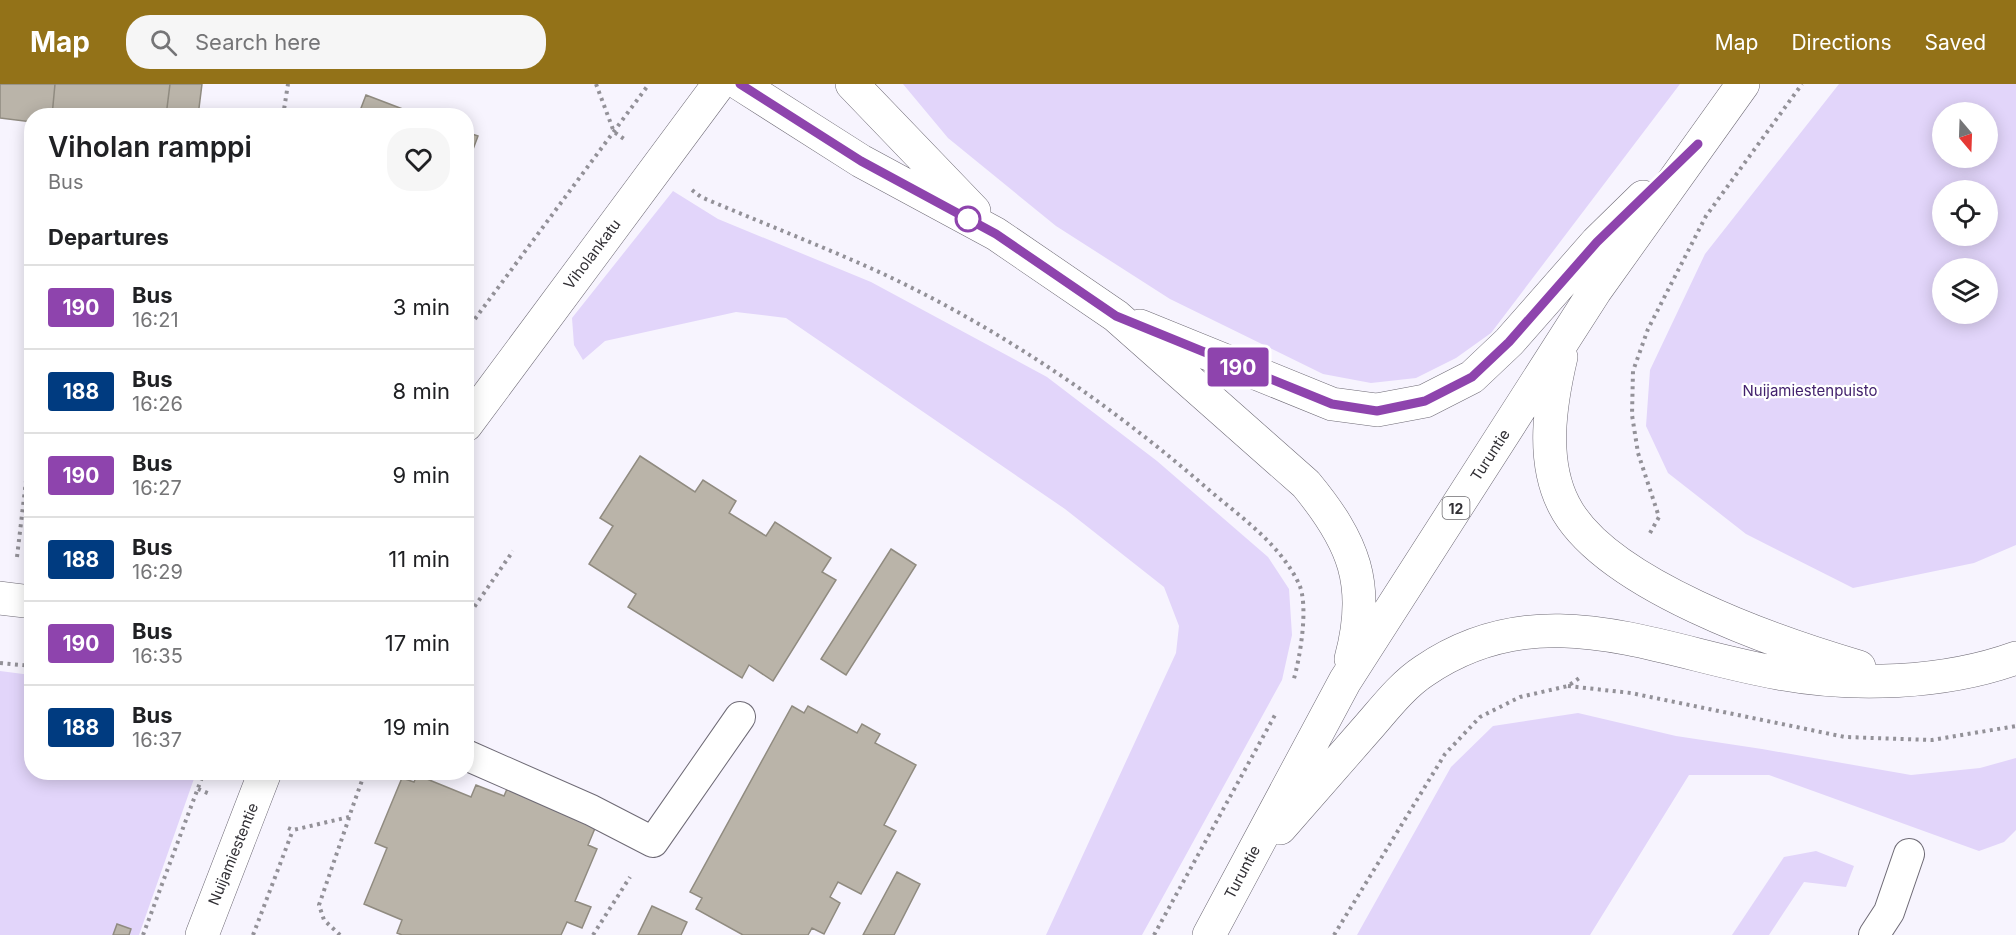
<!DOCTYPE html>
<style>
:root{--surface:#fff;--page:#f6f6f6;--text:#202124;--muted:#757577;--line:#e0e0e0;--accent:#937218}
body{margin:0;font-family:Inter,sans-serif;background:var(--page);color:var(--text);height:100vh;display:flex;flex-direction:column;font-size:22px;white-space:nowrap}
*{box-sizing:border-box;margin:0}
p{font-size:20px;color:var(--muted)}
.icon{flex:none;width:33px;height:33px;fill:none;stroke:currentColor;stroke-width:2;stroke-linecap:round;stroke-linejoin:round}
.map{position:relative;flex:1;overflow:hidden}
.panel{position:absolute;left:24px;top:24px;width:450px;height:672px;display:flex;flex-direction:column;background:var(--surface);border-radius:24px;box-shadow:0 3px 15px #0003}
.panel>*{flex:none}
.badge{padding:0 12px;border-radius:4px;font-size:21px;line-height:39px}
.needle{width:39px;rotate:161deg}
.tools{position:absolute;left:1932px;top:18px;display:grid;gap:12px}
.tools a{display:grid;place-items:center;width:66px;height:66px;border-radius:50%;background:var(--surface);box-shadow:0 3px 15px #0003;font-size:30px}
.map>.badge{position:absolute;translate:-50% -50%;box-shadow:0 0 0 3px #fff}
h2{padding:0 24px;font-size:22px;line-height:54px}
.round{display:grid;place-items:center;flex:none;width:63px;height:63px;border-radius:24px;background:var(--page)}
.headline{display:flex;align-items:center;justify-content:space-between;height:102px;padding:0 24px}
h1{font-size:28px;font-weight:600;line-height:45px}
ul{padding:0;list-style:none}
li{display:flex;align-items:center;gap:18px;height:84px;padding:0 24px;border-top:2px solid var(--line)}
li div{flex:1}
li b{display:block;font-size:22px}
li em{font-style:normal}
li .badge{min-width:66px;font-weight:700;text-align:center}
header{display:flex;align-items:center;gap:36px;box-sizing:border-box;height:84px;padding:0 30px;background:var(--accent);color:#fff}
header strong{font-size:28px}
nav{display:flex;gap:33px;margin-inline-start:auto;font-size:21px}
.search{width:420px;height:54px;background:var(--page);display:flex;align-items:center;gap:15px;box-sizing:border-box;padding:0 21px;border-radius:24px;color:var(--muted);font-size:22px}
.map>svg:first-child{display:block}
.green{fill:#e2d5fa;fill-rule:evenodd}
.building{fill:#bab4a9;stroke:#908b80;stroke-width:1.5}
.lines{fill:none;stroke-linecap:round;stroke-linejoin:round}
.lane-casing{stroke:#6e6a75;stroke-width:32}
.secondary-casing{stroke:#6e6a75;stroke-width:34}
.highway-casing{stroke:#6e6a75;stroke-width:34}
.path{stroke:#939198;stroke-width:4;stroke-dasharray:3 4.5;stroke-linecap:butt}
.lane{stroke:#fff;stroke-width:30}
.secondary{stroke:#fff;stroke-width:33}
.highway{stroke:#fff;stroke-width:33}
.line-casing{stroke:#fff;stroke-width:14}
.line{stroke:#8e44ad;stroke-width:9}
.stop-dot{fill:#fff;stroke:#8e44ad;stroke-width:3}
.labels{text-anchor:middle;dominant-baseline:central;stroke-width:4.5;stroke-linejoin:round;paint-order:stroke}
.shield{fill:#fff;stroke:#6f6d71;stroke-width:1.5}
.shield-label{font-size:14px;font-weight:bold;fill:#312f34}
.street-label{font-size:15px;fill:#312f34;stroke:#fff}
.park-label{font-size:15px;fill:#43226d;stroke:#fff}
</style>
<header>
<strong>Map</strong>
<div class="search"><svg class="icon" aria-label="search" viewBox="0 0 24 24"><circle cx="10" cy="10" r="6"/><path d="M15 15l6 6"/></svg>Search here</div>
<nav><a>Map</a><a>Directions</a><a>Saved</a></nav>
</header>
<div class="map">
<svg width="2016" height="851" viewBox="0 0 2016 851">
<rect width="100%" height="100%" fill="#f7f4fe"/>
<!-- green -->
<path class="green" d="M 903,0 L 1680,0 L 1491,249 L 1456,274 L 1416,294 L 1371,299 L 1323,290 L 1170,215 L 1056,142 L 948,54 Z
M 1839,0 L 2016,0 L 2016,461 L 1974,479 L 1853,504 L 1746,450 L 1668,389 L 1646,342 L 1650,286 L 1705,170 ZM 1942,28 L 1988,28 L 1988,74 L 1942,74 ZM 1942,106 L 1988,106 L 1988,152 L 1942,152 ZM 1988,184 L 1988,230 L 1942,230 L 1942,184 Z
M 673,107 L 718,135 L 871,198 L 1047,293 L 1157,377 L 1268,473 L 1289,505 L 1292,551 L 1282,596 L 1142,851 L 1046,851 L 1176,569 L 1179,542 L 1164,503 L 1065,425 L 786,234 L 736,228 L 605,257 L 583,276 L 574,261 L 572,234 Z
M 0,587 L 31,591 L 32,688 L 196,689 L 139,851 L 0,851 Z
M 1578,629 L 1676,652 L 1762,665 L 1911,691 L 1980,684 L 2016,674 L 2016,746 L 2004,758 L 1979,767 L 1769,691 L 1689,691 L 1590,851 L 1357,851 L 1451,683 L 1493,642 Z
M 1816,767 L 1854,782 L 1846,803 L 1804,798 L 1769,851 L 1732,851 L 1784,773 Z"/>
<!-- building -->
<path class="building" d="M 0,0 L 55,0 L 52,32 L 32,32 L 32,38 L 0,34 Z
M 55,0 L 170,0 L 166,32 L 52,32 Z
M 170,0 L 202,0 L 198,32 L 166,32 Z
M 366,11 L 421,32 L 358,32 Z
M 466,48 L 478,52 L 466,84 Z
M 640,372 L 695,408 L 703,396 L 736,417 L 729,429 L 766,452 L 775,438 L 831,474 L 822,488 L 836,496 L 773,597 L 749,581 L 742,594 L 628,523 L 636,510 L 589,480 L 613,442 L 600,434 Z
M 891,465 L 916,481 L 846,591 L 821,575 Z
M 792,622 L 804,629 L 808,622 L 857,649 L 862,640 L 880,650 L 875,659 L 916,681 L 884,741 L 896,747 L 861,810 L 838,798 L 830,813 L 840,819 L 824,850 L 812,844 L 808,851 L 743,851 L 696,825 L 702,814 L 690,808 Z
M 417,691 L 471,713 L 476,701 L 504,712 L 507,705 L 596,742 L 588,761 L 597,765 L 575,817 L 591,823 L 582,844 L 567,838 L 561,851 L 402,851 L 397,849 L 402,836 L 364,820 L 387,764 L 375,759 L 402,694 L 414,698 Z
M 897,788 L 920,800 L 894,851 L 863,851 Z
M 652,822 L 687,838 L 681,851 L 638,851 Z
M 117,840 L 131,845 L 129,851 L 113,851 Z"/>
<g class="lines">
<defs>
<path id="lane" d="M 466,671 L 591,726 L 653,758 L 740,633
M 1874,851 L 1889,828 L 1909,770"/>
<path id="secondary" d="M 466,341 L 719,0
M 0,514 L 32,518
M 202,851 L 265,688"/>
<path id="highway" d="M 740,0 L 861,77 L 996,150 L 1116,232 L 1306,400 C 1354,458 1371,501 1351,575
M 852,0 L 974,127
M 1140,242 L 1332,320 L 1377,326 L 1425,317 L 1472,293 L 1509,258 L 1597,158 L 1643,113
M 1561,273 C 1550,320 1541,376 1564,421 C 1604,500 1777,559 1859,583
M 1280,744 C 1308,712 1336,680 1364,648 C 1382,628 1401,602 1424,587 C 1541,507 1655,567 1778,589 C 1853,603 1944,600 2016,574
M 1209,851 L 1345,597 L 1595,207 L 1743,0"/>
</defs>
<!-- lane casing -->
<use href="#lane" class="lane-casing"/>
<!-- secondary casing -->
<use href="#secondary" class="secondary-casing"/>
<!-- highway casing -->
<use href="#highway" class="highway-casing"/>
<!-- path -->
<path class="path" d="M 596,0 L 614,48 L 624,55
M 283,32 L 288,0
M 692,106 L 701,113 C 760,138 819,161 877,187 C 998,243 1109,319 1209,406 C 1242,434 1280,460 1299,500 C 1309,522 1300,575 1293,598
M 466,247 L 649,0
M 1650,449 L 1659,433 L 1638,369 L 1632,331 L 1633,287 L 1648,245 L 1706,132 L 1802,0
M 17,473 L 32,346
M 466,535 L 513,467
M 0,579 L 32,582
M 1568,602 L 1631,609 L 1845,653 L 1932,656 L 2016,642
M 198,705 L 210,710
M 288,744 L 293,746 L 349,733 L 365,688
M 143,851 L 204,688
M 253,851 L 293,746
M 340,851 L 324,836 L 319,821 L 349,734
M 593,851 L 630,793
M 1154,851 L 1275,631
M 1334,851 L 1445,670 L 1480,633 L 1520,613 L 1568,602 L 1582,592"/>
<!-- lane -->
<use href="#lane" class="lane"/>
<!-- secondary -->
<use href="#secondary" class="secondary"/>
<!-- highway -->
<use href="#highway" class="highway"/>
</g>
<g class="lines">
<defs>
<path id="line" d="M 740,0 L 861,77 L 996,150 L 1116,232 L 1332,320 L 1377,327 L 1425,317 L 1472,293 L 1509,258 L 1597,158 L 1698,60"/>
</defs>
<!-- line casing -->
<use href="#line" class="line-casing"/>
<!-- line -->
<use href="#line" class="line"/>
</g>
<!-- markers -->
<circle class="stop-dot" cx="968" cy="135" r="12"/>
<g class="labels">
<!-- shield labels -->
<rect class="shield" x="1442.5" y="413" width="27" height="22" rx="4.5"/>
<g class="shield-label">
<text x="1456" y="424">12</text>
</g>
<!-- street labels -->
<g class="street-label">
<text transform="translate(592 170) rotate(-53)">Viholankatu</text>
<text transform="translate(1490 371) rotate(-57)">Turuntie</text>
<text transform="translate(233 770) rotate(-68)">Nuijamiestentie</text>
<text transform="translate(1242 788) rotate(-62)">Turuntie</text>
</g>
<!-- park labels -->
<g class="park-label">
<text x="1810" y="306">Nuijamiestenpuisto</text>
</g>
</g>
</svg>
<div class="tools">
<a><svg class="needle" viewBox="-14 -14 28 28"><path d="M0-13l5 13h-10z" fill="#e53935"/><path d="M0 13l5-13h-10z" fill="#757577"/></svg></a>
<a><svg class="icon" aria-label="locate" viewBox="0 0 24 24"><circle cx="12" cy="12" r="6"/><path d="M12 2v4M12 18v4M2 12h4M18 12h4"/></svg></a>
<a><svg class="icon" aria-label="layers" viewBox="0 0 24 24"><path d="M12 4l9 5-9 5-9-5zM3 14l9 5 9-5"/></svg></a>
</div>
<b class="badge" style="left:1238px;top:283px;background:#8e44ad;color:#fff">190</b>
<section class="panel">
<div class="headline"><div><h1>Viholan ramppi</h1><p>Bus</p></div><a class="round"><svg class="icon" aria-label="heart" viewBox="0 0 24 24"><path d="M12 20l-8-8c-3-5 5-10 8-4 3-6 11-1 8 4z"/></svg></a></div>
<h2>Departures</h2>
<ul>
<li><span class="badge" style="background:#8e44ad;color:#fff">190</span><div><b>Bus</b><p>16:21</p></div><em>3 min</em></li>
<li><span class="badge" style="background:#003b80;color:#fff">188</span><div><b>Bus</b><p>16:26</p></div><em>8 min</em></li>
<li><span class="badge" style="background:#8e44ad;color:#fff">190</span><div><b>Bus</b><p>16:27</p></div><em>9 min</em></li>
<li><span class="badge" style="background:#003b80;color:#fff">188</span><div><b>Bus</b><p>16:29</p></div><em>11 min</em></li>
<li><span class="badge" style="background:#8e44ad;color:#fff">190</span><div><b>Bus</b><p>16:35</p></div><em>17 min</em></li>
<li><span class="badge" style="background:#003b80;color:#fff">188</span><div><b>Bus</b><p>16:37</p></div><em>19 min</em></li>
</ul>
</section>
</div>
